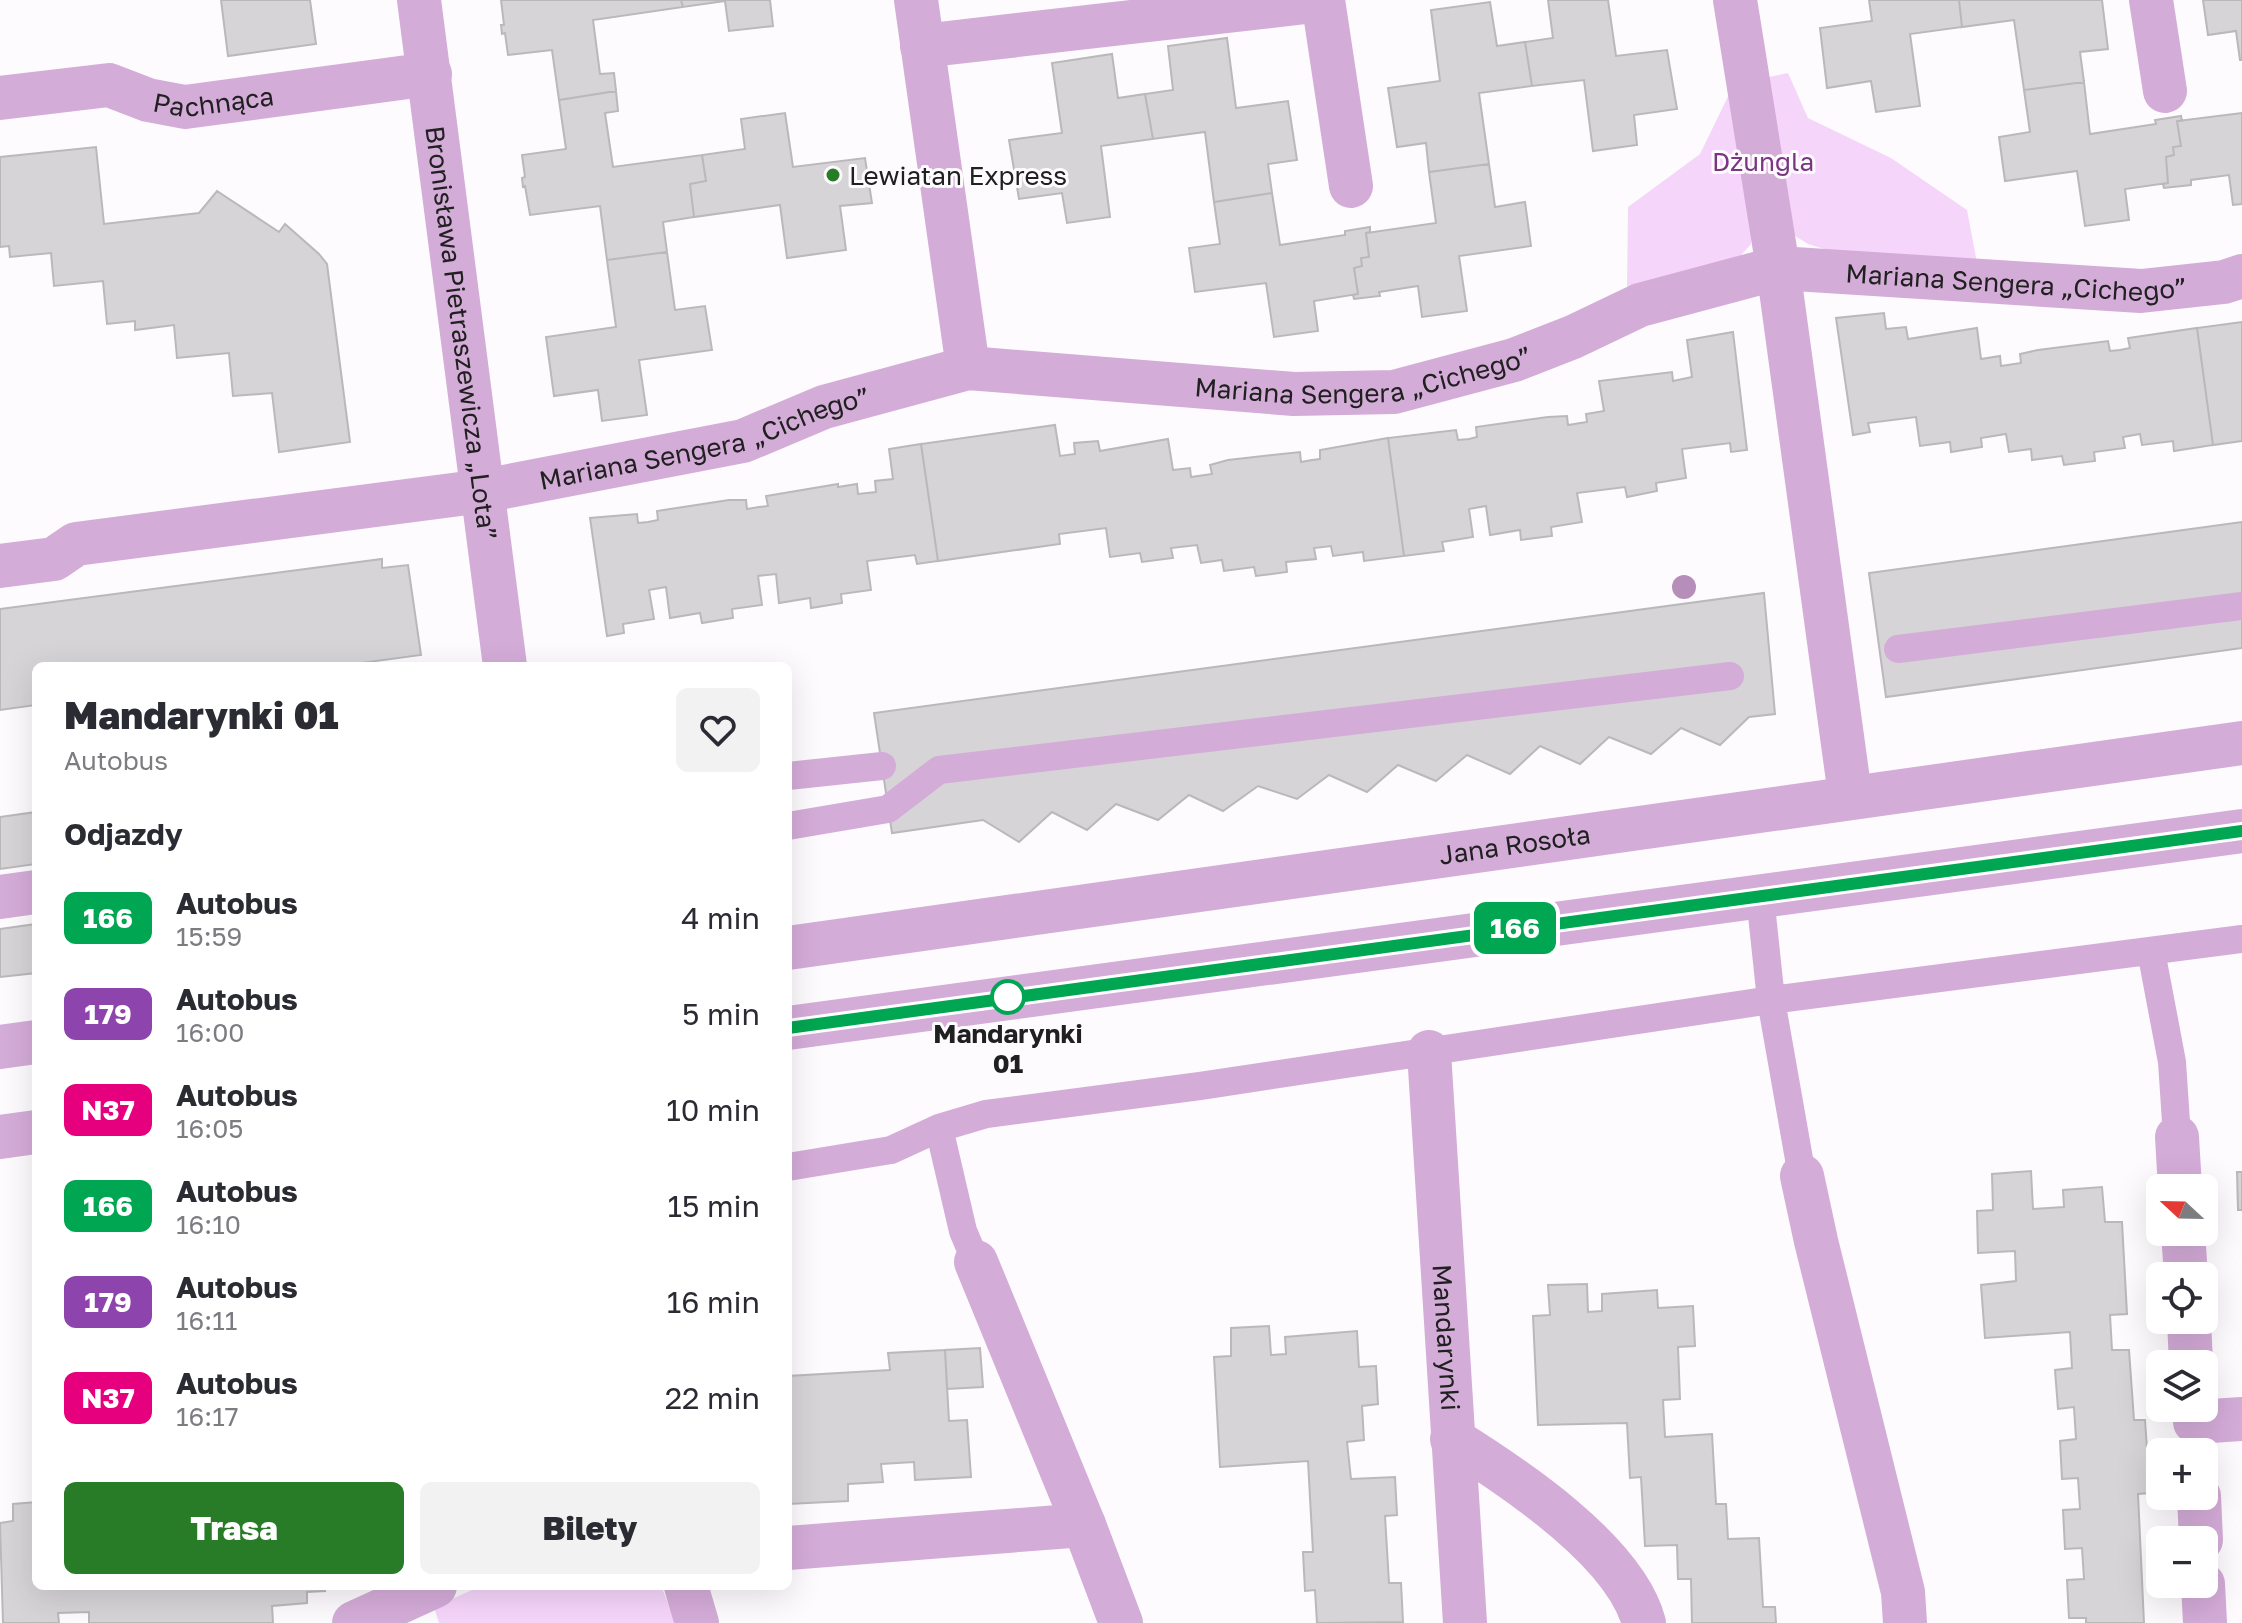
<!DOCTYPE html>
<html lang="pl">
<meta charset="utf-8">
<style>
:root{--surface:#fff;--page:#f2f2f3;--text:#2b2b33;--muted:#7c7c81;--accent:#287c28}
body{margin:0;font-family:"Golos Text",sans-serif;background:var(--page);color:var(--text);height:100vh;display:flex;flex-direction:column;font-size:30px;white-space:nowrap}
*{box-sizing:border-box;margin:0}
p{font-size:26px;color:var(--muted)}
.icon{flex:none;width:44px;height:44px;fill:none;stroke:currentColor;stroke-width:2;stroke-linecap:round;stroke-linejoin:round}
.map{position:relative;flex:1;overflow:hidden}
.drawer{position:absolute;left:32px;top:662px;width:760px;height:928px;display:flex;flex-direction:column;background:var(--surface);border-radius:12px;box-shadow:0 8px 32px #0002}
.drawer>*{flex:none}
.badge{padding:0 16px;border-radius:12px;font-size:28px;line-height:52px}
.needle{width:52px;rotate:292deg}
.controls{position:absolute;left:2146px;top:1174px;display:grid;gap:16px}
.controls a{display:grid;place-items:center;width:72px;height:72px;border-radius:12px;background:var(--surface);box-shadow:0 8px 32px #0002;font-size:40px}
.map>.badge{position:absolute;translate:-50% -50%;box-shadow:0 0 0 4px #fff}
h2{padding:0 32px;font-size:30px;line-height:72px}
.round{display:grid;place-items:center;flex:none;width:84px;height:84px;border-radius:12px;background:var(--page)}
.headline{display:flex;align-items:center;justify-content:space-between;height:136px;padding:0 32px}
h1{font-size:38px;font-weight:800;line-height:60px}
.primary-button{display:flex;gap:16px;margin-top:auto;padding:16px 32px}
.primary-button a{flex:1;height:92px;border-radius:12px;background:var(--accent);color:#fff;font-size:32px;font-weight:800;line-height:92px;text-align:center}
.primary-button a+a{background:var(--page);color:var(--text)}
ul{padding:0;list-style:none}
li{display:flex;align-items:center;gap:24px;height:96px;padding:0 32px}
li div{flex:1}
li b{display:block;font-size:30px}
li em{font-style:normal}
li .badge{min-width:88px;font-weight:700;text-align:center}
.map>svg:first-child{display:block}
.green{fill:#f6d5fa}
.building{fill:#d6d4d7;stroke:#bbb8bb;stroke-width:2}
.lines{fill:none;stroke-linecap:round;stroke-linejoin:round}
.service{stroke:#d4acd8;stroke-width:28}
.minor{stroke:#d4acd8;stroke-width:44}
.tertiary{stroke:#d4acd8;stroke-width:44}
.tree{fill:#b58fba}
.line-casing{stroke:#fff;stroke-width:18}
.line{stroke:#00a651;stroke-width:12}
.poi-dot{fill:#287c28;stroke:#fdfbfe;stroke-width:3}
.stop-dot{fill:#fff;stroke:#00a651;stroke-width:4}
.labels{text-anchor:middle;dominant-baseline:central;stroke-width:6;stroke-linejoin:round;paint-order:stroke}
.street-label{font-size:26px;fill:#212021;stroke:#fdfbfe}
.park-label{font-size:26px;fill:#7a3682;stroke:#fdfbfe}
.poi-label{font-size:26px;fill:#212021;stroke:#fdfbfe;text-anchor:start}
.stop-label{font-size:26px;font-weight:bold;fill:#212021;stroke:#fdfbfe}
</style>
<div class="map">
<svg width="2242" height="1623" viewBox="0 0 2242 1623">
<rect width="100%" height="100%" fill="#fdfbfe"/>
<!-- green -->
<path class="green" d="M 1788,73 L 1808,118 L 1891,158 L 1967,210 L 1977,263 L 1831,251 L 1808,244 L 1792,234 L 1753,223 L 1751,244 L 1734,263 L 1627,290 L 1628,207 L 1700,154 L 1734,84 Z
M 481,1586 L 661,1586 L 676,1623 L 439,1623 L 434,1607 Z"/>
<!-- building -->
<path class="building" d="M 221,0 L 310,0 L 316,44 L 228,56 Z
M 501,0 L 681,0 L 683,7 L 593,20 L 600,74 L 614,73 L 616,91 L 559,100 L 552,50 L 508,55 L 505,33 L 502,34 L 501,25 L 504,25 Z
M 681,0 L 770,0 L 773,26 L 729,31 L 725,1 L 683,7 Z
M 1548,0 L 1608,0 L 1616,56 L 1667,50 L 1677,109 L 1634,115 L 1637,145 L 1593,151 L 1584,80 L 1532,86 L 1525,42 L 1553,38 Z
M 1869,0 L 1959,0 L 1962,27 L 1910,34 L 1920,106 L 1876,112 L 1871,81 L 1827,88 L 1820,28 L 1872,21 Z
M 1959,0 L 2102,0 L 2108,49 L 2080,52 L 2084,82 L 2024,90 L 2014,20 L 1962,27 Z
M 2203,0 L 2242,0 L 2242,60 L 2240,60 L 2236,31 L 2208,35 Z
M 1490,2 L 1497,46 L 1525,42 L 1532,86 L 1479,93 L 1489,164 L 1429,172 L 1426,143 L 1397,147 L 1388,88 L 1440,81 L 1431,10 Z
M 1227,38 L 1236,108 L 1288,101 L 1297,160 L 1268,164 L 1272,193 L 1214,202 L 1205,132 L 1153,139 L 1145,94 L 1173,90 L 1168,46 Z
M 1112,54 L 1118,98 L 1145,94 L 1153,139 L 1101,146 L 1110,217 L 1067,223 L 1062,193 L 1019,199 L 1009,140 L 1062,133 L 1052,63 Z
M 2084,82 L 2090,134 L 2156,124 L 2155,120 L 2181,116 L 2182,121 L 2177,121 L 2181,146 L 2173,147 L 2174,155 L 2166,157 L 2168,183 L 2125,189 L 2129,220 L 2085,226 L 2077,171 L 2005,181 L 1999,137 L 2030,132 L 2024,90 Z
M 616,91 L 618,111 L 605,113 L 613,167 L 702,155 L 706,181 L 690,184 L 694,217 L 663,222 L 667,252 L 607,260 L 600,206 L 530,215 L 525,186 L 523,187 L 522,178 L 525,177 L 522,155 L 566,149 L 559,100 Z
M 785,113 L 793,167 L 865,158 L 872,203 L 840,206 L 846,250 L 787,258 L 780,205 L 694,217 L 690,184 L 706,181 L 702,155 L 745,149 L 741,119 Z
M 2242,113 L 2242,204 L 2233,205 L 2229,175 L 2191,180 L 2191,185 L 2164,188 L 2163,184 L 2168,183 L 2166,157 L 2174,155 L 2173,147 L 2181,146 L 2177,121 Z
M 96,147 L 104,224 L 199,213 L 217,191 L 279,232 L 285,224 L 319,254 L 327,264 L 350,442 L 279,452 L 272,393 L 233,396 L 229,353 L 177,358 L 174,325 L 135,330 L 135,321 L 107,324 L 103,281 L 54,286 L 51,253 L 10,257 L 9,246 L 0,247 L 0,157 Z
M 1489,164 L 1495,207 L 1525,202 L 1531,246 L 1459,256 L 1467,311 L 1422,317 L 1418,286 L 1379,292 L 1380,296 L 1354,299 L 1353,295 L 1358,294 L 1354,268 L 1362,266 L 1361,258 L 1369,257 L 1366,233 L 1436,223 L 1429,172 Z
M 1272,193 L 1280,245 L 1345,235 L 1345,231 L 1370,227 L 1370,232 L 1366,233 L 1369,257 L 1361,258 L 1362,266 L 1354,268 L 1358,294 L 1314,301 L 1318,331 L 1274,337 L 1266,283 L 1195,292 L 1189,248 L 1220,244 L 1214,202 Z
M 667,252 L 675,310 L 705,306 L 712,350 L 639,360 L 647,415 L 602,421 L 598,390 L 554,396 L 546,337 L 616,327 L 607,260 Z
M 1884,313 L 1886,329 L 1906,327 L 1908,339 L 1977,328 L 1981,359 L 2000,356 L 2001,366 L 2021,363 L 2020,354 L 2038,350 L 2108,341 L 2110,351 L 2120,350 L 2130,348 L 2128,338 L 2197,328 L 2213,445 L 2174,451 L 2173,441 L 2142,445 L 2140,434 L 2123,437 L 2125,448 L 2094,452 L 2095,461 L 2064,465 L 2062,456 L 2032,460 L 2031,449 L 2009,452 L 2006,434 L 1981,438 L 1982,447 L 1951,452 L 1950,442 L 1920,446 L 1916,417 L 1868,423 L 1870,432 L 1853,435 L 1836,318 Z
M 2242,322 L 2242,441 L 2213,445 L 2197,328 Z
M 1733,332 L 1747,450 L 1731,452 L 1730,443 L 1682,449 L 1686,478 L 1656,483 L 1657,491 L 1627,497 L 1625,487 L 1577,493 L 1582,522 L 1551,527 L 1552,536 L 1521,540 L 1520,530 L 1490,535 L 1486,506 L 1469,509 L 1473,537 L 1442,542 L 1444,551 L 1404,556 L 1388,438 L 1456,430 L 1458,440 L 1469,439 L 1477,437 L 1476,427 L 1548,417 L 1567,416 L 1568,425 L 1587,422 L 1586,414 L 1604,411 L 1599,381 L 1672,372 L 1673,381 L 1692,377 L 1687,340 Z
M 1055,425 L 1060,456 L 1075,454 L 1074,443 L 1098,441 L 1100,451 L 1168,439 L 1173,470 L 1190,468 L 1191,477 L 1212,474 L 1210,465 L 1228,460 L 1300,452 L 1301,462 L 1312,460 L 1320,459 L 1320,450 L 1388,438 L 1404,556 L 1364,561 L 1363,552 L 1333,556 L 1331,546 L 1314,548 L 1316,559 L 1286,562 L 1287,572 L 1256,576 L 1254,567 L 1224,571 L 1222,560 L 1201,563 L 1197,545 L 1171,548 L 1173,558 L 1142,562 L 1140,553 L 1110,557 L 1106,528 L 1059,534 L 1060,544 L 938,561 L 921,444 Z
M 921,444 L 938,561 L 917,564 L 915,555 L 867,561 L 871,590 L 841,594 L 842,603 L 811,608 L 810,598 L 779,603 L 776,574 L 758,576 L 762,605 L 732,609 L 733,618 L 702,623 L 700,613 L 670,618 L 666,587 L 649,590 L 654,619 L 623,624 L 624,633 L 607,636 L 590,518 L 637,514 L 638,523 L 648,522 L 658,520 L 657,511 L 729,500 L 746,500 L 747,509 L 759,507 L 768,506 L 766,496 L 838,484 L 838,487 L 857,484 L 858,494 L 876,492 L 875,481 L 893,479 L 889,449 Z
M 2242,522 L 2242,648 L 1886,697 L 1869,573 Z
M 382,559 L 382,568 L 408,565 L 421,655 L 339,666 L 36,666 L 36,705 L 0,710 L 0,609 Z
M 1764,593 L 1775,714 L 1749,717 L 1720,745 L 1681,728 L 1651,754 L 1609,737 L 1580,764 L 1540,746 L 1510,774 L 1467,755 L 1436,781 L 1398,765 L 1367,792 L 1329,775 L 1297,799 L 1258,786 L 1223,811 L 1189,795 L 1158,820 L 1116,804 L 1087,830 L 1052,812 L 1019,842 L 983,820 L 892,833 L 874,713 Z
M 36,812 L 36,864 L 0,869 L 0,817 Z
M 36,924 L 36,973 L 0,977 L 0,929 Z
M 2031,1171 L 2033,1209 L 2064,1207 L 2063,1190 L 2102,1187 L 2105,1222 L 2122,1222 L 2127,1314 L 2110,1315 L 2112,1350 L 2129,1350 L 2134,1420 L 2145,1420 L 2150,1493 L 2138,1494 L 2144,1623 L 2086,1623 L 2086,1618 L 2069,1618 L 2067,1580 L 2084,1579 L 2082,1548 L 2065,1549 L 2063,1510 L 2080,1509 L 2078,1478 L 2062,1479 L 2060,1441 L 2076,1439 L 2074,1407 L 2058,1409 L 2055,1370 L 2072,1368 L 2070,1332 L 1985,1338 L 1981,1285 L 2016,1281 L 2015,1251 L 1978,1253 L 1977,1211 L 1993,1210 L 1992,1174 Z
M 2237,1172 L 2242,1172 L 2242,1210 L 2238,1210 Z
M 1587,1284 L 1588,1312 L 1602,1311 L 1602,1294 L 1657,1290 L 1658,1308 L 1693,1306 L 1695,1346 L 1678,1347 L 1680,1399 L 1663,1400 L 1665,1437 L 1712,1434 L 1716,1504 L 1726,1504 L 1728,1539 L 1759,1538 L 1763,1607 L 1775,1607 L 1776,1623 L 1692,1623 L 1691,1579 L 1678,1579 L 1677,1545 L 1645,1546 L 1641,1477 L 1630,1478 L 1627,1423 L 1538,1425 L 1533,1316 L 1550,1315 L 1548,1285 Z
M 1269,1326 L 1271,1355 L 1286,1354 L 1285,1337 L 1357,1331 L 1359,1367 L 1376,1366 L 1378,1404 L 1362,1406 L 1364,1440 L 1347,1442 L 1351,1479 L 1395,1477 L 1397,1515 L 1385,1516 L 1389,1583 L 1401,1583 L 1403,1622 L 1317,1623 L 1315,1590 L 1305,1591 L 1303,1552 L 1313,1552 L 1308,1461 L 1220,1467 L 1214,1357 L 1231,1356 L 1231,1328 Z
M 980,1348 L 983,1387 L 947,1389 L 945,1350 Z
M 945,1350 L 949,1421 L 967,1420 L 971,1477 L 915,1480 L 914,1462 L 881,1464 L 883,1482 L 848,1484 L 848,1501 L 788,1504 L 788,1376 L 890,1370 L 888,1353 Z
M 36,1502 L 36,1586 L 324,1586 L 325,1591 L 307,1592 L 307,1603 L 272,1606 L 273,1623 L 89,1623 L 89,1612 L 58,1613 L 59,1623 L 3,1623 L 0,1523 L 13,1521 L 13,1504 Z"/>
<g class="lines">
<!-- service -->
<path class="service" d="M 1898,649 L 2242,606
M 788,776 L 882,766
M 788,826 L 888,809 L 939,770 L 1730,676
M 1760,896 L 1771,1000 L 1802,1176
M 2151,951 L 2172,1062 L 2177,1137
M 939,1128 L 963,1231 L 976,1262
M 788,1167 L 891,1150 L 939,1128 L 986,1114 L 1200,1086 L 1771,1000 L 2242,939"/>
<!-- minor -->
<g class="minor">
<path id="s1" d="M 419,0 L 505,666"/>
<path d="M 916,0 L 968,368"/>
<path d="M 1323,0 L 1351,186"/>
<path d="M 1735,0 L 1778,268 L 1850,795"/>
<path d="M 2151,0 L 2165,91"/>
<path d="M 922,46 L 1323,0"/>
<path id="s2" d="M 0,98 L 109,85 L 148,100 L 185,107 L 430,74"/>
<path id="s3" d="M 0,566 L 54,559 L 76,544 L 483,491 L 743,441 L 824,407 L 968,368 L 1294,394 L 1394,392 L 1514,360 L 1573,337 L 1640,305 L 1778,268 L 2141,291 L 2224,282 L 2242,276"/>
<path d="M 0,897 L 36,892"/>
<path id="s4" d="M 1429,1052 L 1465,1623"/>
<path d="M 2177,1137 L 2180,1188"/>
<path d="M 1802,1176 L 1816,1241 L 1903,1592 L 1905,1623"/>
<path d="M 2183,1232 L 2186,1276"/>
<path d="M 976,1262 L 1084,1525 L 1121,1623"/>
<path d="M 2189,1320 L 2191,1364"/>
<path d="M 2195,1422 L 2242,1419"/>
<path d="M 1452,1439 C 1513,1477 1625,1551 1644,1623"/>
<path d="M 2199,1496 L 2201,1540"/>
<path d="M 788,1548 L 1084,1525"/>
<path d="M 2203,1584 L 2205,1623"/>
<path d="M 686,1586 L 697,1623"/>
<path d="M 354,1623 L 435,1586"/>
</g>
<!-- tertiary -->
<g class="tertiary">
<path id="s5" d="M 788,948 C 1273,880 1757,807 2242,743"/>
<path d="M 788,1028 L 2242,831"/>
<path d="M 0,1047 L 36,1042"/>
<path d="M 0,1137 L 36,1132"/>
</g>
</g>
<!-- trees -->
<circle class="tree" cx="1684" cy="587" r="12"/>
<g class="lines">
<defs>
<path id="line" d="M 788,1028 L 2242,831"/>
</defs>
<!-- line casing -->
<use href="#line" class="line-casing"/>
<!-- line -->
<use href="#line" class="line"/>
</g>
<!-- markers -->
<circle class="poi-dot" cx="833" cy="175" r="8"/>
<circle class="stop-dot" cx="1008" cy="997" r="16"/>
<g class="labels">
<!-- street labels -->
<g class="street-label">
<text stroke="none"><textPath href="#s2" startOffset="218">Pachnąca</textPath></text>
<text stroke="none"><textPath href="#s3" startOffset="2064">Mariana Sengera „Cichego”</textPath></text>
<text stroke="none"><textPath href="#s1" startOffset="336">Bronisława Pietraszewicza „Lota”</textPath></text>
<text stroke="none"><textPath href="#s3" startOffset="1392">Mariana Sengera „Cichego”</textPath></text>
<text stroke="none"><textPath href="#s3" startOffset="720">Mariana Sengera „Cichego”</textPath></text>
<text stroke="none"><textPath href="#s5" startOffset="734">Jana Rosoła</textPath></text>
<text stroke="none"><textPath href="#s4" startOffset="286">Mandarynki</textPath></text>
</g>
<!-- park labels -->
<g class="park-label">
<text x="1763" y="161">Dżungla</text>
</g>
<!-- poi labels -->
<g class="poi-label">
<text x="849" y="175">Lewiatan Express</text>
</g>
<!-- stop labels -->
<g class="stop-label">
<text x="1008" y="1033">Mandarynki<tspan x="1008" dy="30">01</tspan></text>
</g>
</g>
</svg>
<div class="controls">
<a><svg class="needle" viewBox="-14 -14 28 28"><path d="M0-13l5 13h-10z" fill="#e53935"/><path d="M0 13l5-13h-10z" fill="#7c7c81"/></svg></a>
<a><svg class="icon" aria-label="locate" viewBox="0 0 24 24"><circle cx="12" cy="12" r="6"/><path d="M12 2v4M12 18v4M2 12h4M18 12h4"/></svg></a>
<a><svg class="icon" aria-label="layers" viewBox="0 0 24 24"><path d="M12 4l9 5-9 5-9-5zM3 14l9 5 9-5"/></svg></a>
<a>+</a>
<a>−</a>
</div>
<b class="badge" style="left:1515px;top:928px;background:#00a651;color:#fff">166</b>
<section class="drawer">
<div class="headline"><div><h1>Mandarynki 01</h1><p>Autobus</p></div><a class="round"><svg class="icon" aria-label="heart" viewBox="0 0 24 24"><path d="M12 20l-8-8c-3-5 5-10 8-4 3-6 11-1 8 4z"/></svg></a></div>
<h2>Odjazdy</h2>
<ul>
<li><span class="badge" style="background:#00a651;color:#fff">166</span><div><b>Autobus</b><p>15:59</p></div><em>4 min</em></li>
<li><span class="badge" style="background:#8e44ad;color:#fff">179</span><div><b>Autobus</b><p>16:00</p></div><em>5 min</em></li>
<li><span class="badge" style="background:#e6007e;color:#fff">N37</span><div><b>Autobus</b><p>16:05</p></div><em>10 min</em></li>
<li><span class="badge" style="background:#00a651;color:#fff">166</span><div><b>Autobus</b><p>16:10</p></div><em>15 min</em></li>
<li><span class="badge" style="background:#8e44ad;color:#fff">179</span><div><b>Autobus</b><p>16:11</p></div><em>16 min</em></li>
<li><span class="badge" style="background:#e6007e;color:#fff">N37</span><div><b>Autobus</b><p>16:17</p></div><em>22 min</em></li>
</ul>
<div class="primary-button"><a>Trasa</a><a>Bilety</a></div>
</section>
</div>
